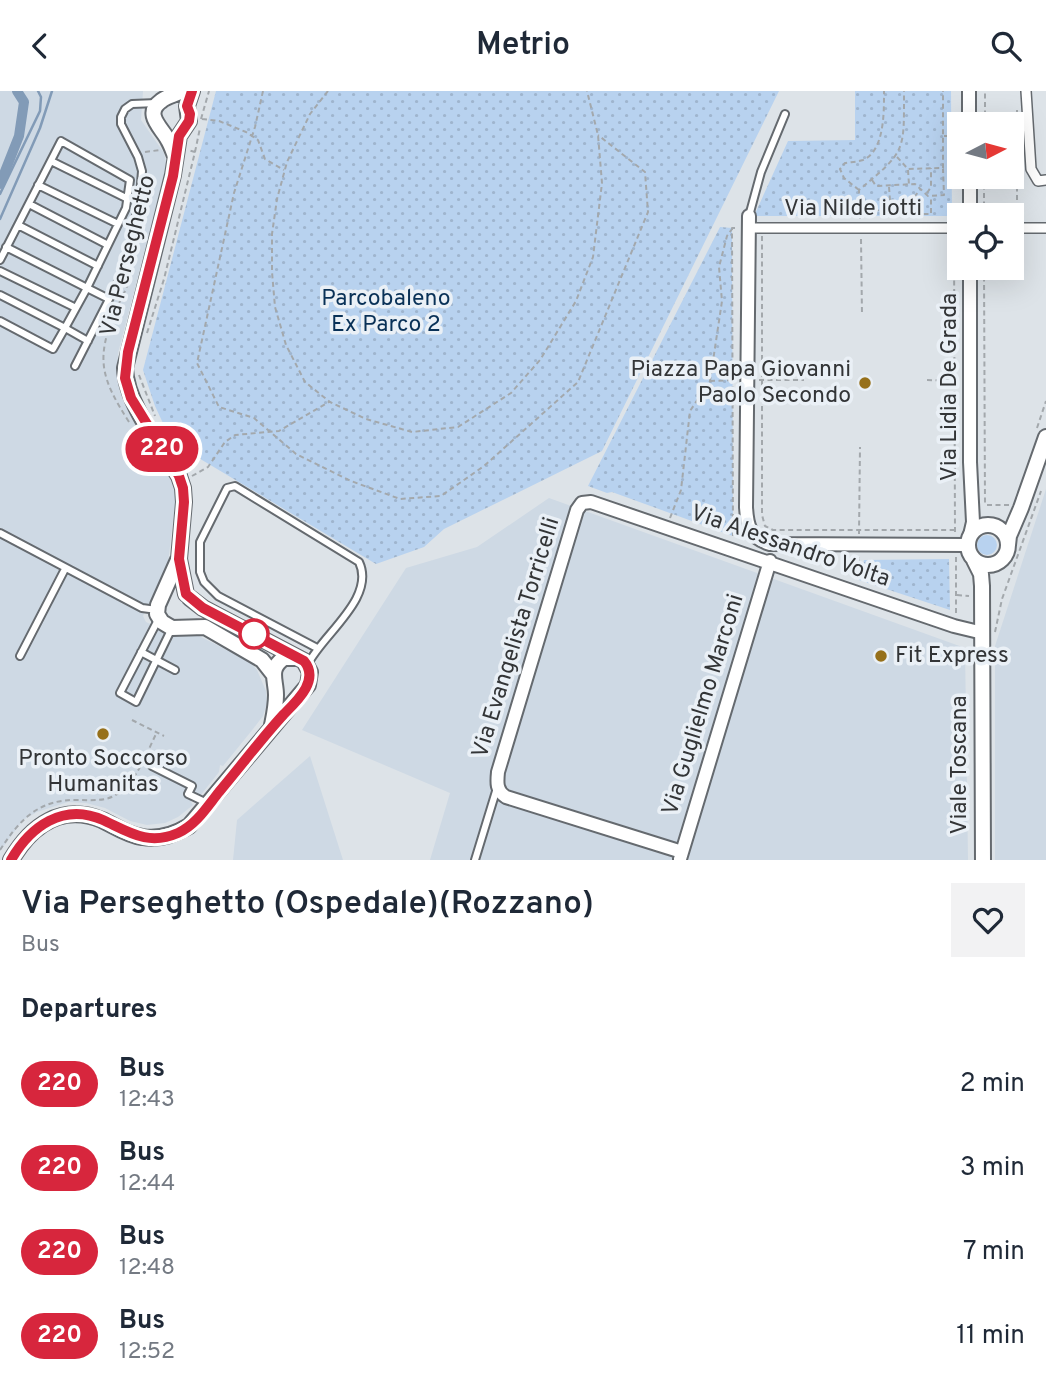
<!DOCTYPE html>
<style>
:root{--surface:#fff;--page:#f2f2f3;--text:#1f2937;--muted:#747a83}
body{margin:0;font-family:Overpass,sans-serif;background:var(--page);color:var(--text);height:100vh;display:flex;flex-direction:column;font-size:26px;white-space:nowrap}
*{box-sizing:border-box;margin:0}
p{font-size:23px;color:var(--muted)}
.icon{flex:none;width:38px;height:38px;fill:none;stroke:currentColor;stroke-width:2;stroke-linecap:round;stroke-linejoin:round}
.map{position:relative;height:769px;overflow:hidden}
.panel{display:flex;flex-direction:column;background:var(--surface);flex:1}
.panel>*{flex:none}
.badge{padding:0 14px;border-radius:23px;font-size:24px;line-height:46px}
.needle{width:46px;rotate:84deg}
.buttons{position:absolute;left:947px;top:21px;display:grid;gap:14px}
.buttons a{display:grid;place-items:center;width:77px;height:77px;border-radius:0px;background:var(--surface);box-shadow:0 7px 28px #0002;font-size:35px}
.map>.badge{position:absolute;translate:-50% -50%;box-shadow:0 0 0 4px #fff}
h2{padding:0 21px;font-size:26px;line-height:63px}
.round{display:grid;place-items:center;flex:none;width:74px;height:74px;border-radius:0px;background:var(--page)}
.headline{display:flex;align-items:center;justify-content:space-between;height:119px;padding:0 21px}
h1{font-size:33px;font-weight:600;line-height:52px}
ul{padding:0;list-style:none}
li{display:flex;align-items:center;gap:21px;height:84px;padding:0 21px}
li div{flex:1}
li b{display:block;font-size:26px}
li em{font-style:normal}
li .badge{min-width:77px;font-weight:700;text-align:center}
header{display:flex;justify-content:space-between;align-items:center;height:91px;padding:0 21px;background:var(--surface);font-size:32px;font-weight:600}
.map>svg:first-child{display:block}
.built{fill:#ced9e4}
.grass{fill:#b8d2ef}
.park{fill:url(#park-dots)}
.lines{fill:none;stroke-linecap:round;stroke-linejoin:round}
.stream{stroke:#829bb7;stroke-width:2.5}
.canal{stroke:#829bb7;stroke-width:10}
.service-casing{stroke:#656a6f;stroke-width:10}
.pedestrian-casing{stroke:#656a6f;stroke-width:12}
.minor-casing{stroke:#656a6f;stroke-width:16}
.tertiary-casing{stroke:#656a6f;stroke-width:18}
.path{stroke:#a3a8ac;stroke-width:2;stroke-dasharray:5 3.5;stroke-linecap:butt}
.service{stroke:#fff;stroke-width:6}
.pedestrian{stroke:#fff;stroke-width:9}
.minor{stroke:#fff;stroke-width:12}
.tertiary{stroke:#fff;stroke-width:14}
.line-casing{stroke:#fff;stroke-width:16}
.line{stroke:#d7263d;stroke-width:10}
.poi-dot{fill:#96701a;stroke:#eaf0f6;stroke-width:2.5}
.stop-dot{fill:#fff;stroke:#d7263d;stroke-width:3.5}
.labels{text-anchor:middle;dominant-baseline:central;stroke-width:7;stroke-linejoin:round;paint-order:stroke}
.street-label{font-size:23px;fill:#333537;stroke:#eaf0f6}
.park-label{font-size:23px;fill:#093157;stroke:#eaf0f6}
.poi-label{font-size:23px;fill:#333537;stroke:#eaf0f6;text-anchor:end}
</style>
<header><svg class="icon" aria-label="back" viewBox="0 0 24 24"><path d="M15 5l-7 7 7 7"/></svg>Metrio<svg class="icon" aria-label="search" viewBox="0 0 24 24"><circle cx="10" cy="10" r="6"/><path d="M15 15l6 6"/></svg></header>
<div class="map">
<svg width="1046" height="769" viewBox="0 0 1046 769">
<defs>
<pattern id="park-dots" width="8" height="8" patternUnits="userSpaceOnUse" patternTransform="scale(1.75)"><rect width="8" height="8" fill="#b8d2ef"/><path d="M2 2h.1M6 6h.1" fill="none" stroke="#9fb5ce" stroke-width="1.8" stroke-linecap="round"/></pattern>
</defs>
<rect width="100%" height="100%" fill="#dde3e8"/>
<!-- built -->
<path class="built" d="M 0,0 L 143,0 L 141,29 L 164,62 L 167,75 L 118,262 L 117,287 L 120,301 L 173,392 L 176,405 L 168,472 L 143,525 L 146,531 L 177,546 L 184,544 L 197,544 L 249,570 L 257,579 L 266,600 L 267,612 L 263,625 L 253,638 L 223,675 L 220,674 L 219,681 L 200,705 L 196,703 L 191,711 L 193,714 L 178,726 L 165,732 L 147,734 L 130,730 L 105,717 L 86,712 L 68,711 L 37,721 L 23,729 L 0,760 Z
M 1046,398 L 1046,769 L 995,769 L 995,555 Z
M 549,407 L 965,557 L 968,769 L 430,769 L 450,702 L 302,639 L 406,477 L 477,456 Z
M 310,665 L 343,769 L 233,769 L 237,729 Z"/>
<!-- grass -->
<path class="grass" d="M977 454a10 10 0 1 1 20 0a10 10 0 1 1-20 0Z"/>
<!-- park -->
<path class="park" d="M 216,0 L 779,0 L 602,360 L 444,438 L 424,456 L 376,473 L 202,369 L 168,343 L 155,315 L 143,279 Z
M 855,0 L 951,0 L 952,125 L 754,125 L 788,50 L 855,49 Z
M 720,136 L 732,137 L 733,445 L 612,401 L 607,402 L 588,395 Z
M 949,468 L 950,519 L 859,489 L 864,469 Z"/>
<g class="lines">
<!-- stream -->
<path class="stream" d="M 0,103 L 40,20 L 41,6 L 38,0
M 0,128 L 40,37 L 52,0"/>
<!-- canal -->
<path class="canal" d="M 0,93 L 19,45 L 24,11 L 17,0"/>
<defs>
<path id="service" d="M 51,70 L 128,108
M 38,94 L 118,133
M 29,113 L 108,154
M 749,125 L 761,81 L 785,23
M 18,134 L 98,175
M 0,169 L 61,50 L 130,89 L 126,117 L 87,197 L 109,208
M 0,180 L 76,217
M 0,204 L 65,237 L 87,197 L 6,156
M 0,230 L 53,258 L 65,237 L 88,250
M 75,275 L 125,177 L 140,105 L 142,80 L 138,66 L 121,33 L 121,26 L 125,18 L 132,13 L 157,12
M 0,442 L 142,517 L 157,519
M 158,529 L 120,602 L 136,611 L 172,537
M 141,561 L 175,579
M 20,565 L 65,478
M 308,573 C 323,543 376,507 359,471 L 235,395 L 227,397 L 200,451 L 200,481 L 204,491 L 218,505 L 317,557
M 152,675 L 192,695 L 188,703 L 207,712
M 475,769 L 497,697"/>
<path id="pedestrian" d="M 1026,0 L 1031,78 L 1038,90 L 1046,89
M 748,137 L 959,137
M 1012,137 L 1046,137"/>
<path id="minor" d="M 969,0 L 969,33
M 970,86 L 970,124
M 749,125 L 746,416 C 747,435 750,447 770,453 L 967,454
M 970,177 L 970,371 L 973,431 L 970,444
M 682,761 L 506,706 C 496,700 497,691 498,681 L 577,419 L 582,412 L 591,411 L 954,535 L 983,542
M 680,768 L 770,470"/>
<path id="tertiary" d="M 175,65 C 173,60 171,54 168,49 C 162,37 143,23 161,10 C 167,5 175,4 182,0
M968 454a20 20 0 1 1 40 0a20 20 0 1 1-40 0Z
M 1008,454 L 1009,445 L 1021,417 L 1046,346
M 178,469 L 158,514 L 157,523 L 162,531 L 172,537 L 205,536 L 262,569 L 273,583
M 974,469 L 981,483 L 982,495 L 983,769
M 186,503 L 179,468 L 184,411 L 183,397 L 179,385 C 160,354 126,313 125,277 L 173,84 L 179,45 L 189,30 L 187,15 L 192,0
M 272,634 C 274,624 276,615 276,604 C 276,589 268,578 284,567 L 298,567
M 11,769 C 31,735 61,712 102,729 C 115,735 127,744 142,746 C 159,749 174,744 189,735 L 308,594 L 310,581 L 304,570 L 203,517 L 190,507"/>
</defs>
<!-- service casing -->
<use href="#service" class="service-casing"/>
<!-- pedestrian casing -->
<use href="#pedestrian" class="pedestrian-casing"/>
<!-- minor casing -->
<use href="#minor" class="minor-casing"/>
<!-- tertiary casing -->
<use href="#tertiary" class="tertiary-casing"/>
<!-- path -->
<path class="path" d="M 263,0 L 255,36 L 234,102 L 197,272 L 219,316 L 254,327 L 296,363 L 351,390 L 400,408 L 441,405 L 484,375 L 578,291 L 648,121 L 645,81 L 598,44
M 328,0 L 310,23 L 287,71 L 277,108 L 272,143 L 272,181 L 275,216 L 286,254 L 305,291 L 330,311 L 366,328 L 412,341 L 458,336 L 511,302 L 540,269 L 576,210 L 593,166 L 602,92 L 598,44 L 587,0
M 1017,19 L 1017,128
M 201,28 L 209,0
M 202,28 L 219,30 L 246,41 L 258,49 L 265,68 L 284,79
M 985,33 L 985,0
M 944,45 L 954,45
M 145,61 L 160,59
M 195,61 L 200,37
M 954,63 L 959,63
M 897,66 L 908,78 L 943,77 L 943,0
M 908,79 L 909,94
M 872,89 L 876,95 L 915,93 L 928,105 L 944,104 L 943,78
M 889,96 L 891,122
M 859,99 L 844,87 L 840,78 L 845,72 C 851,71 857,71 863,69 C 885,60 884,19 884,0
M 927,102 L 931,96 L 931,77
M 860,112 L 868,111 L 882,123 L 931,123 L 931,106
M 910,121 L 909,112 L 920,99
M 984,124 L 984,86
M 860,128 L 859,99 C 906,60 904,61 904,0
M 762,145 L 762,424 L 765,435 L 773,439 L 955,439
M 954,147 L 955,443
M 861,148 L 862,224
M 984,177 L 985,414
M 147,242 L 164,188 L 195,61 L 188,59
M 139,284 L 155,325
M 759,289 L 804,289
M 927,289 L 958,290
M 710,290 L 736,289
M 129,331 C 101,287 95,268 116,219 C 121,207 128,196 131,184
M 1037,337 L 1046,310
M 192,385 L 208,376 L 225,351 L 235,344 L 279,340 L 329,311
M 987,414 L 1009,414
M 670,427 L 681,399 L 690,320 L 710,290 L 722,210 L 719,176 L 727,145 L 732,138
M 859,443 L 860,356
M 733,445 L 732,137 L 738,137
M 956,466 L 956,523
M 856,488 L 859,466
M 957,504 L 969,505
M 995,541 L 1002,508 L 1041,400
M 132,629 L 164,645
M 0,759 C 20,728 39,708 78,709 C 93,709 108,711 120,701 C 138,687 147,661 157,641"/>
<!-- service -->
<use href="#service" class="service"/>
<!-- pedestrian -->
<use href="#pedestrian" class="pedestrian"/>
<!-- minor -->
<use href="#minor" class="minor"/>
<!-- tertiary -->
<use href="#tertiary" class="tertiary"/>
</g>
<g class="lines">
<defs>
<path id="line" d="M 11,769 C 30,736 63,711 103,729 C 129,741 148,755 178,742 C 196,734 207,716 219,701 C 241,675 261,648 284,623 C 297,610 320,589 304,570 L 203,517 L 186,503 L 179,468 L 184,411 L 183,397 L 179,385 L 131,307 L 125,287 L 128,261 L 173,85 L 179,45 L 189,30 L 190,23 L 187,15 L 192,0"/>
</defs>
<!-- line casing -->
<use href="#line" class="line-casing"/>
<!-- line -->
<use href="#line" class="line"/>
</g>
<!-- markers -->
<g class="poi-dot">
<circle cx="865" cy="292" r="7"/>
<circle cx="881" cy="565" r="7"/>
<circle cx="103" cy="643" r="7"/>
</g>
<circle class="stop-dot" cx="254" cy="543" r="14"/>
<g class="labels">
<!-- street labels -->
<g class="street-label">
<text x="853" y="118">Via Nilde iotti</text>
<text transform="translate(129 165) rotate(-76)">Via Perseghetto</text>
<text transform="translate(950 296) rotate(-90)">Via Lidia De Grada</text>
<text transform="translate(790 456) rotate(19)">Via Alessandro Volta</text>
<text transform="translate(517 547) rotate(-73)">Via Evangelista Torricelli</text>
<text transform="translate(704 614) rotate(-73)">Via Guglielmo Marconi</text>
<text transform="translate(960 674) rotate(-90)">Viale Toscana</text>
</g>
<!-- park labels -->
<g class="park-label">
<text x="386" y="208">Parcobaleno<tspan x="386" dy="26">Ex Parco 2</tspan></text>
</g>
<!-- poi labels -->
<g class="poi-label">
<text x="851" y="279">Piazza Papa Giovanni<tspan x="851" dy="26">Paolo Secondo</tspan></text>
<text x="895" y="565" text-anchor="start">Fit Express</text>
<text x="103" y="668" text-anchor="middle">Pronto Soccorso<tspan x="103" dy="26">Humanitas</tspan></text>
</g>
</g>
</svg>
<div class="buttons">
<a><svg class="needle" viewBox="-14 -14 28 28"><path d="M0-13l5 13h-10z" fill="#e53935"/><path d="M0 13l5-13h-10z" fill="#747a83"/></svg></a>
<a><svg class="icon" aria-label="locate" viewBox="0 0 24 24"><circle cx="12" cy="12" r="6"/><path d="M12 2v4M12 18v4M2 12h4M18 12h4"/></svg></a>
</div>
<b class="badge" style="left:162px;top:358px;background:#d7263d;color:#fff">220</b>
</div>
<section class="panel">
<div class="headline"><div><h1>Via Perseghetto (Ospedale)(Rozzano)</h1><p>Bus</p></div><a class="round"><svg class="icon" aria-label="heart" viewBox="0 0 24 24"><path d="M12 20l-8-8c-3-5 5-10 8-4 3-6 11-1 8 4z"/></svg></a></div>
<h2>Departures</h2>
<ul>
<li><span class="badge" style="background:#d7263d;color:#fff">220</span><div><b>Bus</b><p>12:43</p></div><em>2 min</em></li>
<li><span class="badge" style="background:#d7263d;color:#fff">220</span><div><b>Bus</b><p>12:44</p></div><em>3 min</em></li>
<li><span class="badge" style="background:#d7263d;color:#fff">220</span><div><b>Bus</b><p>12:48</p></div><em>7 min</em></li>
<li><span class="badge" style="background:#d7263d;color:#fff">220</span><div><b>Bus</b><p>12:52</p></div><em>11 min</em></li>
</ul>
</section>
